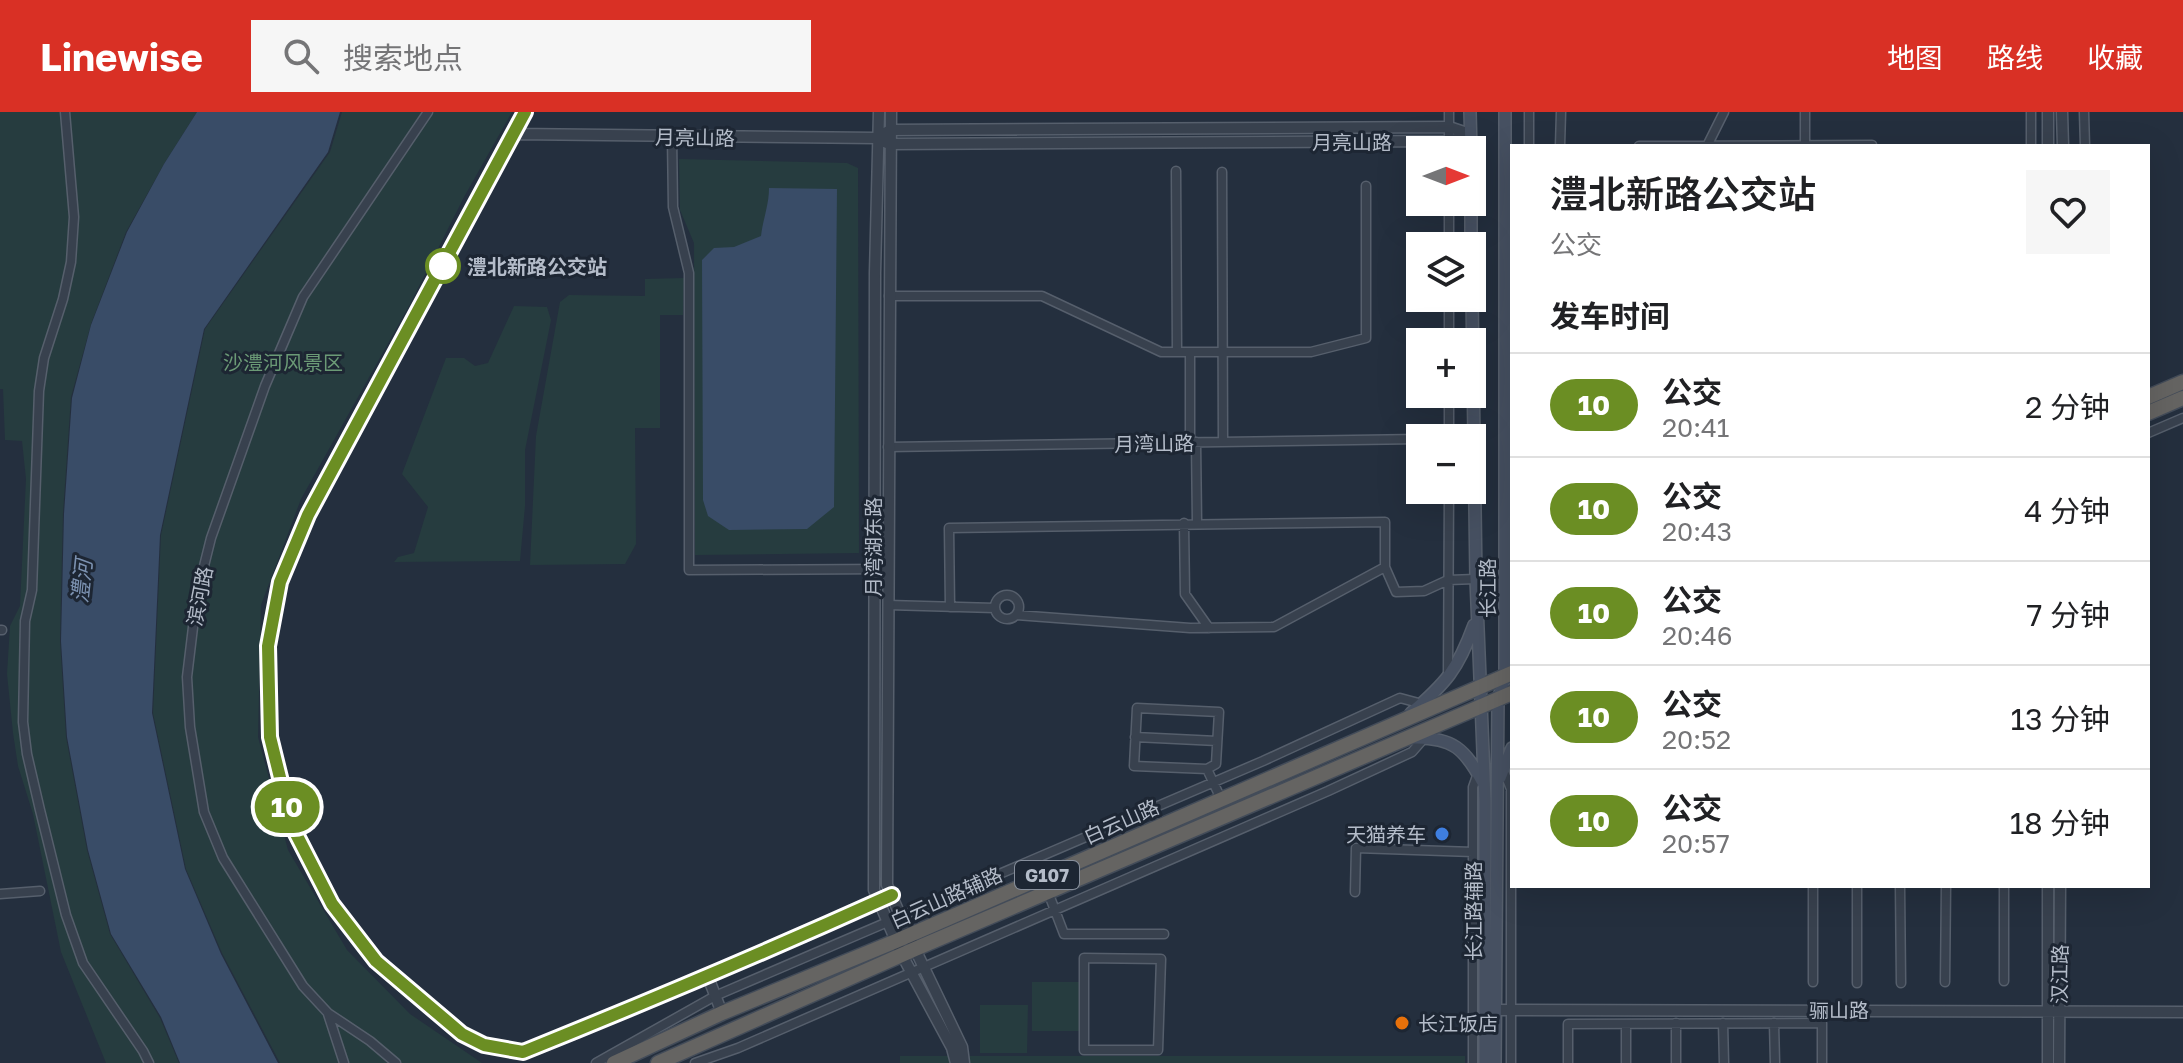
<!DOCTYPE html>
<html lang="zh">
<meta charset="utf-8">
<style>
:root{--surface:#fff;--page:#f6f6f6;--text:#202124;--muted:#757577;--line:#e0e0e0;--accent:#d93025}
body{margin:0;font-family:"Golos Text","Noto Sans SC",sans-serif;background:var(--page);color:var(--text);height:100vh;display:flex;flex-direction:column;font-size:30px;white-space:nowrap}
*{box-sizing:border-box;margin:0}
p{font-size:26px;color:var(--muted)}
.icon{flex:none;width:44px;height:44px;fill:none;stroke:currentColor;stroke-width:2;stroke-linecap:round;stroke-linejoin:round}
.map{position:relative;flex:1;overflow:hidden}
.drawer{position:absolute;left:1510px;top:32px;width:640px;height:744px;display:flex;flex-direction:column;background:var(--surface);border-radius:0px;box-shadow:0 8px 32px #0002}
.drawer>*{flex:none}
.badge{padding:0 16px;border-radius:26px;font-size:28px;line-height:52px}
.needle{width:52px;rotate:90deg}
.controls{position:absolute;left:1406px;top:24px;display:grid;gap:16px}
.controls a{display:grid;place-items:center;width:80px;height:80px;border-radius:0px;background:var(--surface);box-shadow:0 8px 32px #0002;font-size:40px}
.map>.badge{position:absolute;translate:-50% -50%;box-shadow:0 0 0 4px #fff}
h2{padding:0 40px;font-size:30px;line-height:72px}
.round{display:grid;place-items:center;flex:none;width:84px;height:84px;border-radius:0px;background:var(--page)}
.overview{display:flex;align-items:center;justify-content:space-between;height:136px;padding:0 40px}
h1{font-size:38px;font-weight:600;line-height:60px}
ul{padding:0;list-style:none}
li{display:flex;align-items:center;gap:24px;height:104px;padding:0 40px;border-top:2px solid var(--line)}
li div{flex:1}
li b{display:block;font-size:30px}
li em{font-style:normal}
li .badge{min-width:88px;font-weight:700;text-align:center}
header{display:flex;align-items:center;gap:48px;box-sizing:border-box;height:112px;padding:0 40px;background:var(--accent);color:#fff}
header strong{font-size:38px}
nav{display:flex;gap:44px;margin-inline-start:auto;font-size:28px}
.search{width:560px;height:72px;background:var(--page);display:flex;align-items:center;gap:20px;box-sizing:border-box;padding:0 28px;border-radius:0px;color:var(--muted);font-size:30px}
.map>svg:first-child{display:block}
.green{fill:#263c3f}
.water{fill:#394c67}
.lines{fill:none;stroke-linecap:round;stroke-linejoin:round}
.minor-casing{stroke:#565f6c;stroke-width:11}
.tertiary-casing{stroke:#565f6c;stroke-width:13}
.secondary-casing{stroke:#565f6c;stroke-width:14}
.trunk-casing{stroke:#434c59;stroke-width:17}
.minor{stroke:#38414e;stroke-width:8}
.tertiary{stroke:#38414e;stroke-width:10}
.secondary{stroke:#465061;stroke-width:11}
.trunk{stroke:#656462;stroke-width:14}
.line-casing{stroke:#fff;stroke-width:18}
.line{stroke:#6b8e23;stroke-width:12}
.stop-dot{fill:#fff;stroke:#6b8e23;stroke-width:4}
.shop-dot{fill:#3f7fe0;stroke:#1d2633;stroke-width:3}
.food-dot{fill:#e8710a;stroke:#1d2633;stroke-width:3}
.labels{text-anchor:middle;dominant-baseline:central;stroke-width:6;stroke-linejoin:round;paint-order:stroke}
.shield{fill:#1d2633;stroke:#878f9c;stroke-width:2}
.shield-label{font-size:18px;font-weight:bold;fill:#b4bcc9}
.street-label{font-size:20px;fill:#b4bcc9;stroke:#1d2633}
.stop-label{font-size:20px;font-weight:bold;fill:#b4bcc9;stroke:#1d2633;text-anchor:start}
.park-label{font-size:20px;fill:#6b9a76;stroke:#1d2633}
.poi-label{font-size:20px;fill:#b4bcc9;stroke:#1d2633;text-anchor:end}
.water-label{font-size:22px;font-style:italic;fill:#7c92b1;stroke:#1d2633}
</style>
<header>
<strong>Linewise</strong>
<div class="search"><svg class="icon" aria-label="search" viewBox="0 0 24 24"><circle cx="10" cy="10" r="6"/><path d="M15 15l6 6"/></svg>搜索地点</div>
<nav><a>地图</a><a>路线</a><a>收藏</a></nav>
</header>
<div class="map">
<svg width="2183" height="951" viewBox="0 0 2183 951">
<rect width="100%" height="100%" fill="#242f3e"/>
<!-- green -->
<path class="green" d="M 0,0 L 197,0 L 164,52 L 126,120 L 91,212 L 71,285 L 63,401 L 60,528 L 66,625 L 87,738 L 110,822 L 160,906 L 179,951 L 106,951 L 61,840 L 33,702 L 18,654 L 13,621 L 7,562 L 10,514 L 20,494 L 26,367 L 22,329 L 5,328 L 3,277 L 0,277 Z
M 342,0 L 512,0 L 464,85 L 410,192 L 301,387 L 261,493 L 258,625 L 288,738 L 347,838 L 410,902 L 482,951 L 280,951 L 222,841 L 186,757 L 153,601 L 161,423 L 205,217 L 330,40 Z
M 679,47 L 847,51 L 858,56 L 859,441 L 695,443 L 694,131 L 680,98 Z
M 684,166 L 683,203 L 660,203 L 660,316 L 635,316 L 636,432 L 625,452 L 530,453 L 536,324 L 560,190 L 569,183 L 645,184 L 645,167 Z
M 514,194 L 547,195 L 551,208 L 525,338 L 525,394 L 520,449 L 394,450 L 398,445 L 414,441 L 428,395 L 402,362 L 446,246 L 464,246 L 475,254 L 488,251 Z
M 1032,870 L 1080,870 L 1080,919 L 1032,919 Z
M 980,893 L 1028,893 L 1027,941 L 980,941 Z
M 900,944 L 1465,944 L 1465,951 L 900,951 Z"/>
<!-- water -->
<path class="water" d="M 197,0 L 340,0 L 328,40 L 204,217 L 160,423 L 152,601 L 185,757 L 221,842 L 278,951 L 180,951 L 161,905 L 111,822 L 88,738 L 67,625 L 61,529 L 64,402 L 72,286 L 91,213 L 127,120 L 164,52 Z
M 769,76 L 837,77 L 834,395 L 807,417 L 729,418 L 708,404 L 703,388 L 702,148 L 714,136 L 734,135 L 761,124 C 763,107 769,93 769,76 Z"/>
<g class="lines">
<defs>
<path id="minor" d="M 65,0 L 74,105 L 71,150 L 63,187 L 44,246 L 39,279 L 32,478 L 25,509 L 23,610 L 27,642 L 40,698 L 66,803 L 83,851 L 143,939 L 149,951
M 1529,0 L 1529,34
M 1805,0 L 1805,34
M 2031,0 L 2031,34
M 2084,0 L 2085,34
M 672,25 L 673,95 L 689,161 L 689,458 L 887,457
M 1560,34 L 1561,0
M 1639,34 L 1872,33
M 1707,34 L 1724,0
M 1449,38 L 1449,0
M 1176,59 L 1177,240
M 1222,60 L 1223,329
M 1449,134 L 1449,90
M 889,184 L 1042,184 L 1161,240 L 1311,240 L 1366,226 L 1366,74
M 1449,230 L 1449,186
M 1190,240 L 1190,330
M 2148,321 L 2183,306
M 1449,326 L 1449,282
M 1196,330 L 1197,411
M 888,335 L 1420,327
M 1184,411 L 1185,482 L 1209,516
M 1385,455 L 1396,480 L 1424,479 L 1448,468 L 1476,467
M995 495a12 12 0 1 1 24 0a12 12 0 1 1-24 0Z
M 888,493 L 995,496
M 950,495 L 949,416 L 1385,410 L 1385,455 L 1274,515 L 1190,516 L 1016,503
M 0,518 L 2,518
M 1448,565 L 1449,378
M 1135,625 L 1217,629
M 1207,657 L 1134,654 L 1137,596 L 1219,600 L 1216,652 L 1207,657 L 1221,687
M 1503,657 L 1511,677 L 1511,951
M 1857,774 L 1857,871
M 1900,774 L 1901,871
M 2004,774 L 2004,869
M 1048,780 L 1064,822 L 1164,822
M 1355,780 L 1356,736 L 1473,740
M 0,782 L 40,779
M 1084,846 L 1161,847 L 1158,938 L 1084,938 Z
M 1813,870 L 1813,774
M 1945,870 L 1946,774
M 328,902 L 344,951
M 1676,911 L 1676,951
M 1723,911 L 1724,951
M 1774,911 L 1775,951
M 1626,912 L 1626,951
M 396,951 L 370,929 L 328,901 L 303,874 L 223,746 L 204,700 L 190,615 L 187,565 L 197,482 L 211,426 L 265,274 L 303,185 L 428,0
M 596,951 L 715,884 L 1263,649 L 1400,586 L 1426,593
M 695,951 L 738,936 L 1328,679 L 1412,640 L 1426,624
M 1473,951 L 1473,675 L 1478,661
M 1568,951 L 1568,912 L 1822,911 L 1822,951"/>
<path id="tertiary" d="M 525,0 L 308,403 L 280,470 L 268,534 L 270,625 L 292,714 L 332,792 L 376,849 L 462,922 L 484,933 L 523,940 L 708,865 L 892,783
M 879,0 L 875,161 L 874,778 L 902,843 L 952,936 L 956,951
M 891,0 L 887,773 L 915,837 L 962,935 L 964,951
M 2048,0 L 2048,34
M 2062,0 L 2063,34
M 885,21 L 890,18 L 1449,15 L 1470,22
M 515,22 L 876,26 L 889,32 L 1449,29 L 1470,22
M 708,865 L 722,901
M 1495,898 L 2183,900
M 2048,951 L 2048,774
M 2059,951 L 2060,774"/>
<path id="secondary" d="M 1470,0 L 1471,38
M 1471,90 L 1471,134
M 1472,186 L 1476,467 L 1485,689 L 1485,951
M 1411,601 C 1446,571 1458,557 1474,513
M 1413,626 C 1453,625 1465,637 1483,671
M 1500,666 L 1512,636
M 1495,951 L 1498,588 L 1505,564 L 1505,0"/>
<path id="trunk" d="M 2148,285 L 2183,270
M 2148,301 L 2183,286
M 614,951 L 722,901 L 896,829 L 1512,561
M 658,951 L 915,837 L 1512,581"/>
</defs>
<!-- minor casing -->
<use href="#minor" class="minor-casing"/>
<!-- tertiary casing -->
<use href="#tertiary" class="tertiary-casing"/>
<!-- secondary casing -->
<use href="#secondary" class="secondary-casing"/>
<!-- trunk casing -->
<use href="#trunk" class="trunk-casing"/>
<!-- minor -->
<use href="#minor" class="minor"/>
<!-- tertiary -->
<use href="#tertiary" class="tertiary"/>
<!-- secondary -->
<use href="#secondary" class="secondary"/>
<!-- trunk -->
<use href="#trunk" class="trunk"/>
</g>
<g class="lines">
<defs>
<path id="line" d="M 525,0 L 308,403 L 280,470 L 268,534 L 270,625 L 292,714 L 332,792 L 376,849 L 462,922 L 484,933 L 523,940 C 647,890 770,838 892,783"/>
</defs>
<!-- line casing -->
<use href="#line" class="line-casing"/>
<!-- line -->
<use href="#line" class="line"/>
</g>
<!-- markers -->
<circle class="stop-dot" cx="443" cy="154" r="16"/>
<circle class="shop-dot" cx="1442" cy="722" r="8"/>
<circle class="food-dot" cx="1402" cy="911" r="8"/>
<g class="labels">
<!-- shield labels -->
<rect class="shield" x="1015" y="749" width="64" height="28" rx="6"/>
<g class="shield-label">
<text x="1047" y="763">G107</text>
</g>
<!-- street labels -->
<g class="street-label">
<text transform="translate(695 25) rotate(1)">月亮山路</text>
<text x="1352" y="30">月亮山路</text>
<text transform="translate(1154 331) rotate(-1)">月湾山路</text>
<text transform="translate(873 435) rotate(-90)">月湾湖东路</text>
<text transform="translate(1487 476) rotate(-90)">长江路</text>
<text transform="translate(199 484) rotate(-79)">滨河路</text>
<text transform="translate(1121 709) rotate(-24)">白云山路</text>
<text transform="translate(946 785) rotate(-24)">白云山路辅路</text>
<text transform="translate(1473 799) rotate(-90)">长江路辅路</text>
<text transform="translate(2059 862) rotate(-89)">汉江路</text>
<text x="1839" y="898">骊山路</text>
</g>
<!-- stop labels -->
<g class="stop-label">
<text x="467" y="154">澧北新路公交站</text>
</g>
<!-- park labels -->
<g class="park-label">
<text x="283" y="250">沙澧河风景区</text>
</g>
<!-- poi labels -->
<g class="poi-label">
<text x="1426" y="722">天猫养车</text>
<text x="1418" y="911" text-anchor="start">长江饭店</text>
</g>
<!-- water labels -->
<g class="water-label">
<text transform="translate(81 469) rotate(-84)">澧河</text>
</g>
</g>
</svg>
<div class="controls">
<a><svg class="needle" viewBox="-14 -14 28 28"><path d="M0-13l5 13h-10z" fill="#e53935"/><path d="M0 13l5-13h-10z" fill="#757577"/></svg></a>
<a><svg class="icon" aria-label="layers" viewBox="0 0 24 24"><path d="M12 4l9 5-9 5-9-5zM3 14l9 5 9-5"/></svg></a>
<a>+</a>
<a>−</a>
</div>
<b class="badge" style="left:287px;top:695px;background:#6b8e23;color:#fff">10</b>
<section class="drawer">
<div class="overview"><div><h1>澧北新路公交站</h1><p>公交</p></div><a class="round"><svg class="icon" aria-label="heart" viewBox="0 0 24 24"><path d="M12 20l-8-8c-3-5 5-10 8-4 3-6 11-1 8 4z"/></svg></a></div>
<h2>发车时间</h2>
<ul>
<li><span class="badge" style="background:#6b8e23;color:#fff">10</span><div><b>公交</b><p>20:41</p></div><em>2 分钟</em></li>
<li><span class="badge" style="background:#6b8e23;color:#fff">10</span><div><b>公交</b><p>20:43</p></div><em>4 分钟</em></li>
<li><span class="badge" style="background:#6b8e23;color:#fff">10</span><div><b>公交</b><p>20:46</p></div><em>7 分钟</em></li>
<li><span class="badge" style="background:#6b8e23;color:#fff">10</span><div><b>公交</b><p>20:52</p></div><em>13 分钟</em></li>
<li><span class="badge" style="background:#6b8e23;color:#fff">10</span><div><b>公交</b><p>20:57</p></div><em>18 分钟</em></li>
</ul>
</section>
</div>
